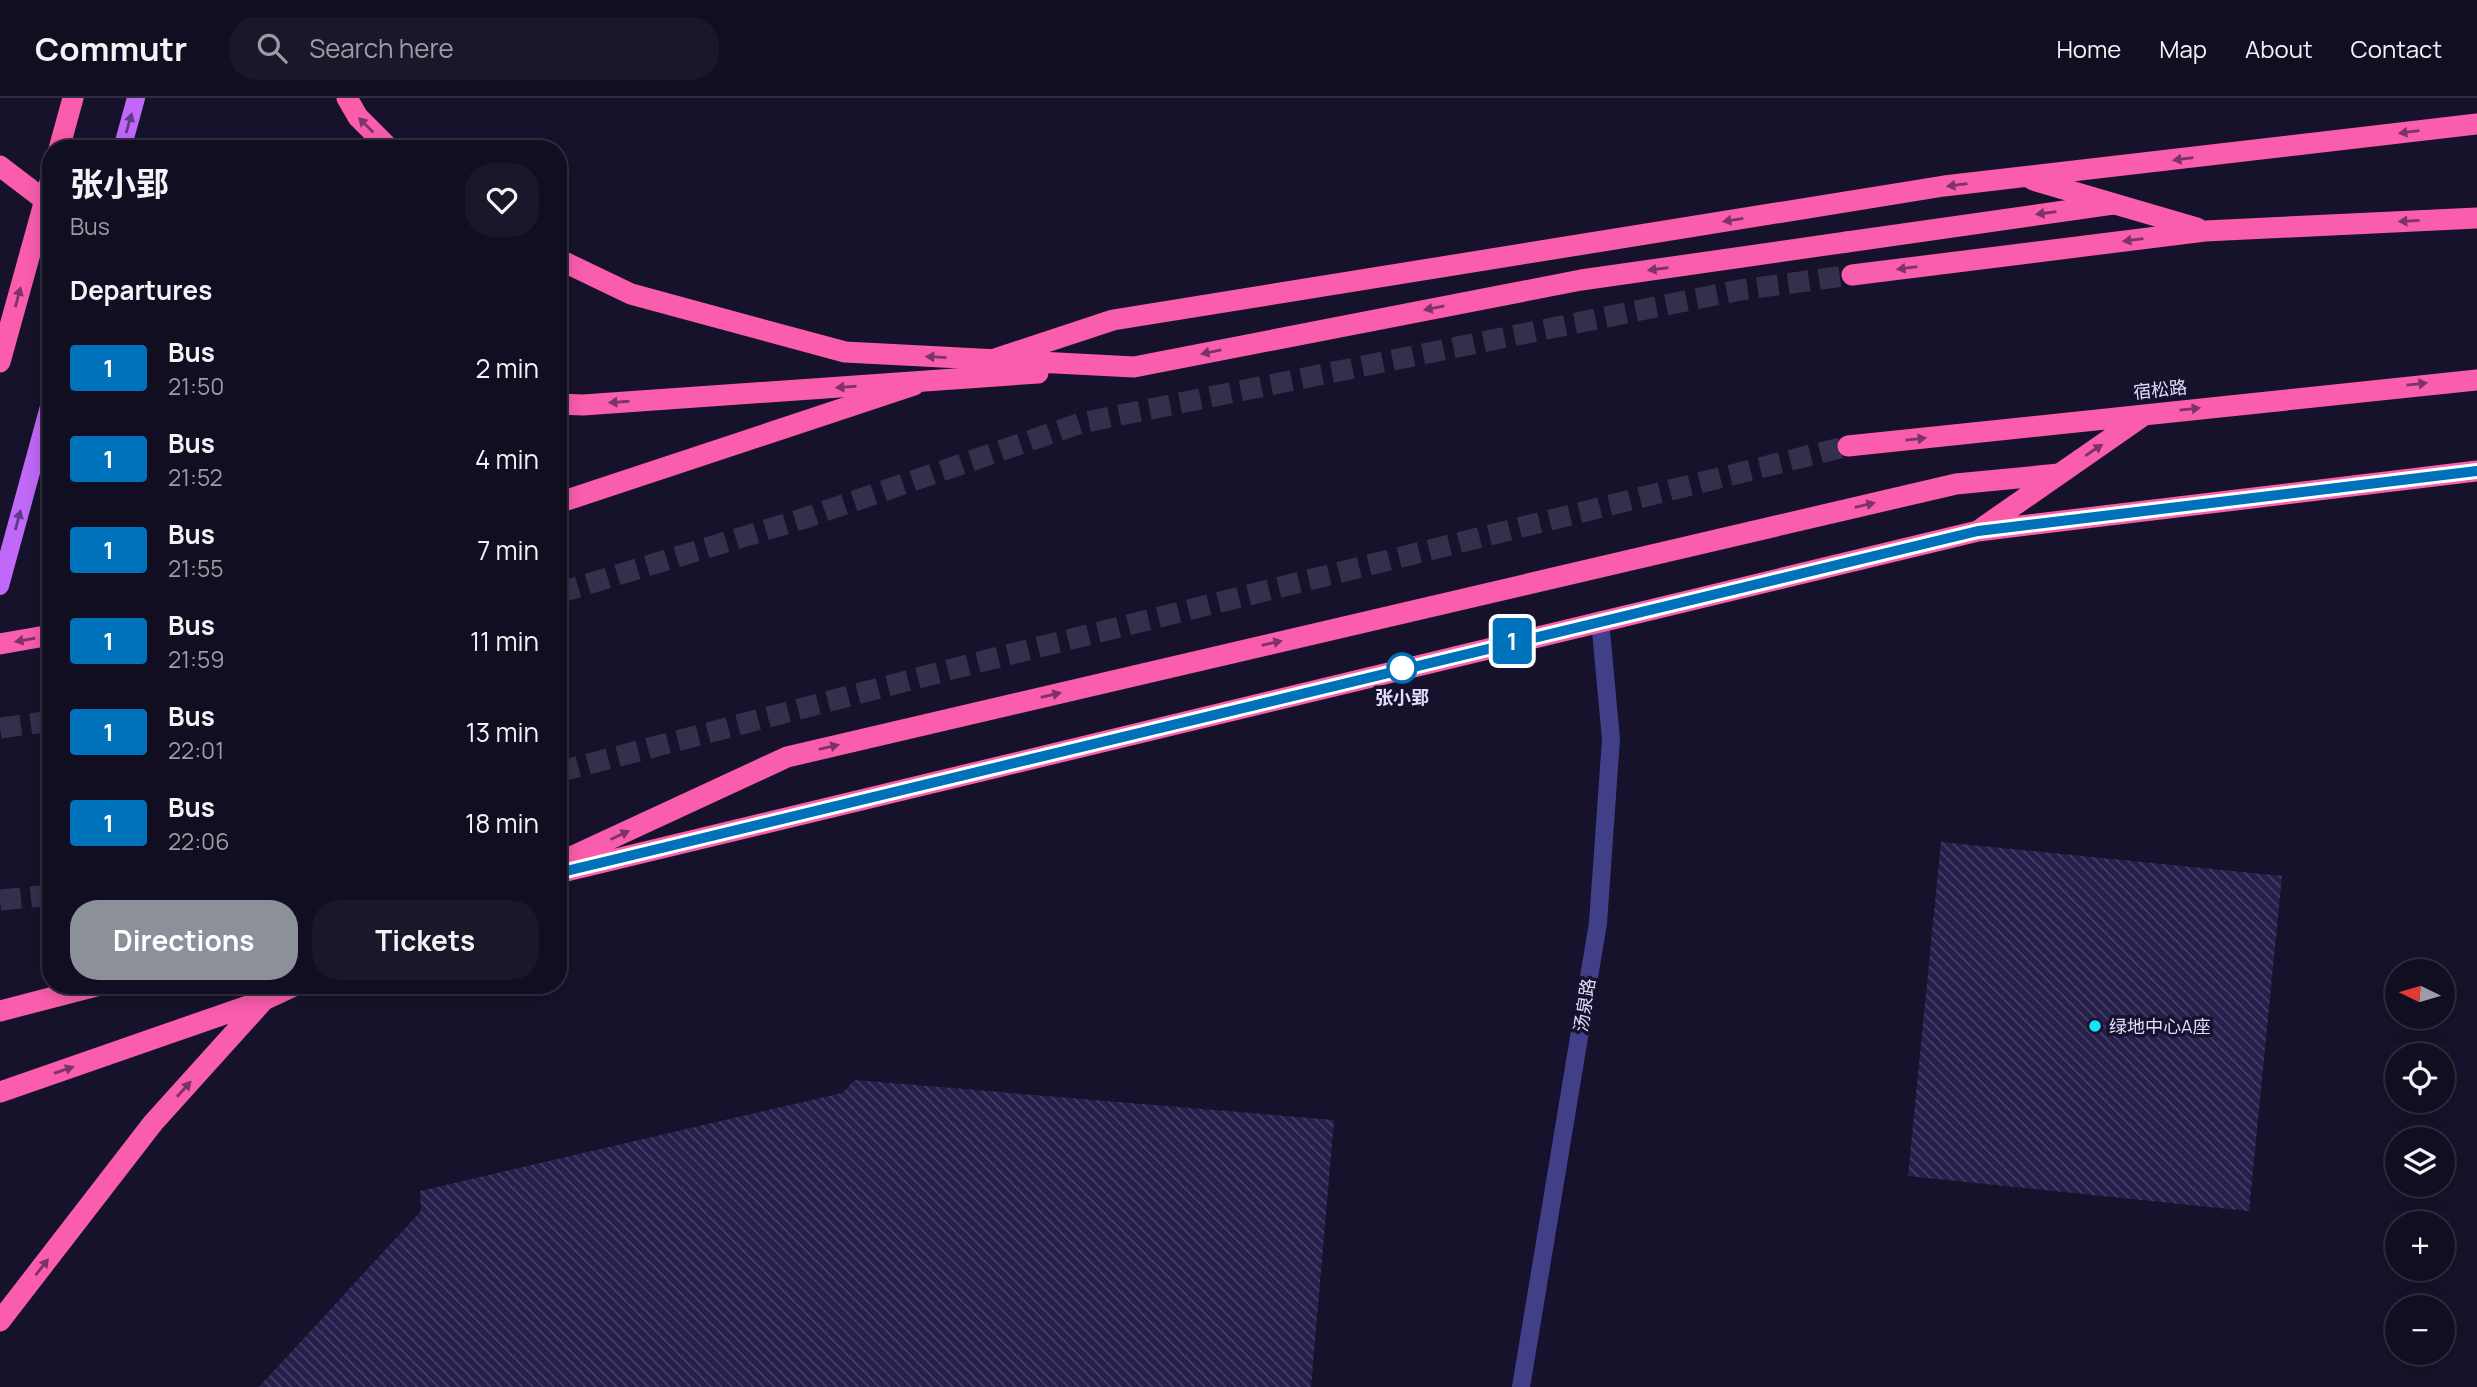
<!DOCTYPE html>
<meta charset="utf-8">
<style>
:root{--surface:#100e20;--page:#191729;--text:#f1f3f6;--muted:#9c9ca5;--line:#302e3e;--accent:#8c9099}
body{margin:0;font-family:Manrope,"Noto Sans SC",sans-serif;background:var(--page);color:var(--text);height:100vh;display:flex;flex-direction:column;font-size:26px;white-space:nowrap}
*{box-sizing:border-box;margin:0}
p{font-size:23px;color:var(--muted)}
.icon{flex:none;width:38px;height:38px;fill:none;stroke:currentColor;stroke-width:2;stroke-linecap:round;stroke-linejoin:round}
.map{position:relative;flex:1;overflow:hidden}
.panel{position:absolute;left:42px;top:42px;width:525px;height:854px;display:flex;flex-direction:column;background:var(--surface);border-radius:28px;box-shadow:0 4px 18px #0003,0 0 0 2px var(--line)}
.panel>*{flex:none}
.badge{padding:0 14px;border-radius:5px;font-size:24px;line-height:46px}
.needle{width:46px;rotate:275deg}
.controls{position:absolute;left:2385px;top:861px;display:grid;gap:14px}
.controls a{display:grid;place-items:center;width:70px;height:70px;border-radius:50%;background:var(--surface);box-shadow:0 4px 18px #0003,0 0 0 2px var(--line);font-size:35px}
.map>.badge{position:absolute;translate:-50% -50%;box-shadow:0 0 0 4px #fff}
h2{padding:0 28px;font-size:26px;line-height:63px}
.round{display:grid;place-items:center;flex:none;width:74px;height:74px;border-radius:28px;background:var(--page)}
.overview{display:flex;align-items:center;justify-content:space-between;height:119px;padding:0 28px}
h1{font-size:33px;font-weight:700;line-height:52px}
.button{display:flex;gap:14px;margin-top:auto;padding:14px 28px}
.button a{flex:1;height:80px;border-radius:28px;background:var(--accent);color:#fff;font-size:28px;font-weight:700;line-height:80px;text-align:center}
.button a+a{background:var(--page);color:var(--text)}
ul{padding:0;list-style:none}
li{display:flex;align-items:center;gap:21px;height:91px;padding:0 28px}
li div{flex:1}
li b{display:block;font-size:26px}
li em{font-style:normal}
li .badge{min-width:77px;font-weight:700;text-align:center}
header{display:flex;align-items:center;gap:42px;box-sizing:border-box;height:98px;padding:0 35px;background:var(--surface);border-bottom:2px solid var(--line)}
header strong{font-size:33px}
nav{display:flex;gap:38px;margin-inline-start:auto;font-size:24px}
.search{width:490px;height:63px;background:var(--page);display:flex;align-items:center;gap:18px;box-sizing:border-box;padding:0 24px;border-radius:28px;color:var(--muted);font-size:26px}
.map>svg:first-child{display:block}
.building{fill:url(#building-back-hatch)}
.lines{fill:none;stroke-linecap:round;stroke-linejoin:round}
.highway-tunnel{stroke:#34304b;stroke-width:21;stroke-dasharray:21 10;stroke-linecap:butt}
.minor{stroke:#403f88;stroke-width:18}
.major{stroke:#c069f9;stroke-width:18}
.highway{stroke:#f95dac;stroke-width:21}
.highway-bridge{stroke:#f95dac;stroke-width:21}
.oneway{fill:#623988}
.oneway2{fill:#7c3465}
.line-casing{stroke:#fff;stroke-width:16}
.line{stroke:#0072bc;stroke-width:10}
.stop-dot{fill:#fff;stroke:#0072bc;stroke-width:3.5}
.poi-dot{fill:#11e5f6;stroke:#16122b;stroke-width:2.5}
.labels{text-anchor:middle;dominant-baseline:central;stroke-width:7;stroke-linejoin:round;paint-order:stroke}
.street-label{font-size:18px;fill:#e0ddfe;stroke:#16122b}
.stop-label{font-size:18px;font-weight:bold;fill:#e0ddfe;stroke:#16122b}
.poi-label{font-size:18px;fill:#e0ddfe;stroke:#16122b;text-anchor:start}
</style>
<header>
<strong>Commutr</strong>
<div class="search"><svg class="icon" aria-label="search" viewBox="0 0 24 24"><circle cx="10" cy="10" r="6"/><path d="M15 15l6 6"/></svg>Search here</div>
<nav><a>Home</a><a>Map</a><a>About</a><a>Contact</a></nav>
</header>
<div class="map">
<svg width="2477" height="1289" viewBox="0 0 2477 1289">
<defs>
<pattern id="building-back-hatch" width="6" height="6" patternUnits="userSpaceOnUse" patternTransform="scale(1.75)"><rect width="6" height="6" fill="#271f4b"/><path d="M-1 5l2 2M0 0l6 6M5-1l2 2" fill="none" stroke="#463f66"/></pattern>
</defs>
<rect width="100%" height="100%" fill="#16122b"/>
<!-- building -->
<path class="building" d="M 1941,744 L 2282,778 L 2249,1113 L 1908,1078 Z
M 855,982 L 1334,1022 L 1311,1289 L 259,1289 L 421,1113 L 420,1093 L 842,995 Z"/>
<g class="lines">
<!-- highway-tunnel -->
<path class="highway-tunnel" d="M 558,495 L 802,421 L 1081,325 L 1740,192 L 1852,177
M 0,630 L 51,623
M 558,674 L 987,562 L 1848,348
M 0,802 L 51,797"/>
<!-- minor -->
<path class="minor" d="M 1521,1289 L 1598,825 L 1611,641 L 1600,522"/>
<!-- major -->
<path class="major" d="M 122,51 L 136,0
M 0,488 L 51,301"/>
<!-- highway -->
<path class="highway" d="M 347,0 L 358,19 L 390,51
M 59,51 L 73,0
M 0,68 L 51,107
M 2033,82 L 2197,130
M 1847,144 L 2113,106
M 1852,177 L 2205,133 L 2477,120
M 995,261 L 1113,222 L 1944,88 L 2477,26
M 1848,348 L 2477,282
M 558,405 L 914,287
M 1979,432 L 2143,318
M 0,546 L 51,537
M 558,765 L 787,659 L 1956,386 L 2059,376
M 558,775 L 1978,433 L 2477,373
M 0,913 L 100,887
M 0,994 L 262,903
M 0,1223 L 153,1025 L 264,902 L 296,887"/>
<!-- highway-bridge -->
<path class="highway-bridge" d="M 558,161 L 631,196 L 845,254 L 1134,269 L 1581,182 L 1847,144
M 0,264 L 51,80
M 558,306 L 583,307 L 1038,275"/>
</g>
<!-- one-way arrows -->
<defs><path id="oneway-solid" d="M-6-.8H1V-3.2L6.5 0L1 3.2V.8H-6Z" transform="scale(1.75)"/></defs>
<g class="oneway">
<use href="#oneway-solid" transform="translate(129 25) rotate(-74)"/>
<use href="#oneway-solid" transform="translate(18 422) rotate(-75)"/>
</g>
<g class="oneway2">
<use href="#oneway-solid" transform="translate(366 27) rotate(-135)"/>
<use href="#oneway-solid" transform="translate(2409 34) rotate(173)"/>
<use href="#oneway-solid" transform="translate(2183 61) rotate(173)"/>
<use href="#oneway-solid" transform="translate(1957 87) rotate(173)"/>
<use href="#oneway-solid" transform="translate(2046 115) rotate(172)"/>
<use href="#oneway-solid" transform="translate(1733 122) rotate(171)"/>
<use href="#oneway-solid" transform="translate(2409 123) rotate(177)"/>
<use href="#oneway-solid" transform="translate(2133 142) rotate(173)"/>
<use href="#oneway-solid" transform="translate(1907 170) rotate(173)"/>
<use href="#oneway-solid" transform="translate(1658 171) rotate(172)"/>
<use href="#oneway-solid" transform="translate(18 199) rotate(-75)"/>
<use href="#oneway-solid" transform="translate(1434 210) rotate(169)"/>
<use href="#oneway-solid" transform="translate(1211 254) rotate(169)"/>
<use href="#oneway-solid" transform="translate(936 259) rotate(-177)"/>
<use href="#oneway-solid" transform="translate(2417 286) rotate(-6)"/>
<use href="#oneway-solid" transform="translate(846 289) rotate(176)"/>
<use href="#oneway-solid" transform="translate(619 304) rotate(176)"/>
<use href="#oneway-solid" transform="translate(2190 311) rotate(-6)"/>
<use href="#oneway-solid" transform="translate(1916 341) rotate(-6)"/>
<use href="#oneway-solid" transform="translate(2094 352) rotate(-34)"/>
<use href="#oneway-solid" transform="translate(1865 407) rotate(-13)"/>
<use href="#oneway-solid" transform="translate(25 542) rotate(170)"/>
<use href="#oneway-solid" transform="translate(1272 545) rotate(-13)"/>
<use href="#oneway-solid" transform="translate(1051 597) rotate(-13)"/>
<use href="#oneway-solid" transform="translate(829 649) rotate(-13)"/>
<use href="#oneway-solid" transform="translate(620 737) rotate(-25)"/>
<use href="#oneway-solid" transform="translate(64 972) rotate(-19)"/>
<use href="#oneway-solid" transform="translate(184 991) rotate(-48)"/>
<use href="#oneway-solid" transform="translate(42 1169) rotate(-52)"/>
</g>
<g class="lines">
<defs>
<path id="line" d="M 558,775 L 1978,433 L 2477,373"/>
</defs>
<!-- line casing -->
<use href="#line" class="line-casing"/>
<!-- line -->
<use href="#line" class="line"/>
</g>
<!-- markers -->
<circle class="stop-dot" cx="1402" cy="570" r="14"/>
<circle class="poi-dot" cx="2095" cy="928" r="7"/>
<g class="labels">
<!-- street labels -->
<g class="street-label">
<text transform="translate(2160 291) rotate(-6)">宿松路</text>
<text transform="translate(1584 907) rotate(-81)">汤泉路</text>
</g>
<!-- stop labels -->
<g class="stop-label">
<text x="1402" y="599">张小郢</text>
</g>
<!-- poi labels -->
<g class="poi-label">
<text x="2109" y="928">绿地中心A座</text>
</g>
</g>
</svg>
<div class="controls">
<a><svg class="needle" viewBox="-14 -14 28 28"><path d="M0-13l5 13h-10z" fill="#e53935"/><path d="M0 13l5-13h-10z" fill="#9c9ca5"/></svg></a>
<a><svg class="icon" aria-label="locate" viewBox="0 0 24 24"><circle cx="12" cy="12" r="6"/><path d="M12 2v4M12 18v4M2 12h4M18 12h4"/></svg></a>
<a><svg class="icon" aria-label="layers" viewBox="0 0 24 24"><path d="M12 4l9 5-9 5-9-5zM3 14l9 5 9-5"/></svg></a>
<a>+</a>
<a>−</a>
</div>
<b class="badge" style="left:1512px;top:543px;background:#0072bc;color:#fff">1</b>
<section class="panel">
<div class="overview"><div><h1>张小郢</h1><p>Bus</p></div><a class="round"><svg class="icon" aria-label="heart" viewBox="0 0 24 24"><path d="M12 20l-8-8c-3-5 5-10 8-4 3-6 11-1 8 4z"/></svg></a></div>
<h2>Departures</h2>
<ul>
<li><span class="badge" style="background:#0072bc;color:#fff">1</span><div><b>Bus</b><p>21:50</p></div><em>2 min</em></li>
<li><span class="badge" style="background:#0072bc;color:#fff">1</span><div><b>Bus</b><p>21:52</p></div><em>4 min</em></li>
<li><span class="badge" style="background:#0072bc;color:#fff">1</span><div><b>Bus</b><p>21:55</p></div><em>7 min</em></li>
<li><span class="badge" style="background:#0072bc;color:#fff">1</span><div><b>Bus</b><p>21:59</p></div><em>11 min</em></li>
<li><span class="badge" style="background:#0072bc;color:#fff">1</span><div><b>Bus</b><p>22:01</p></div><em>13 min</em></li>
<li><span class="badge" style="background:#0072bc;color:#fff">1</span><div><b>Bus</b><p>22:06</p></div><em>18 min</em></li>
</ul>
<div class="button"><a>Directions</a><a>Tickets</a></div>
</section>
</div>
